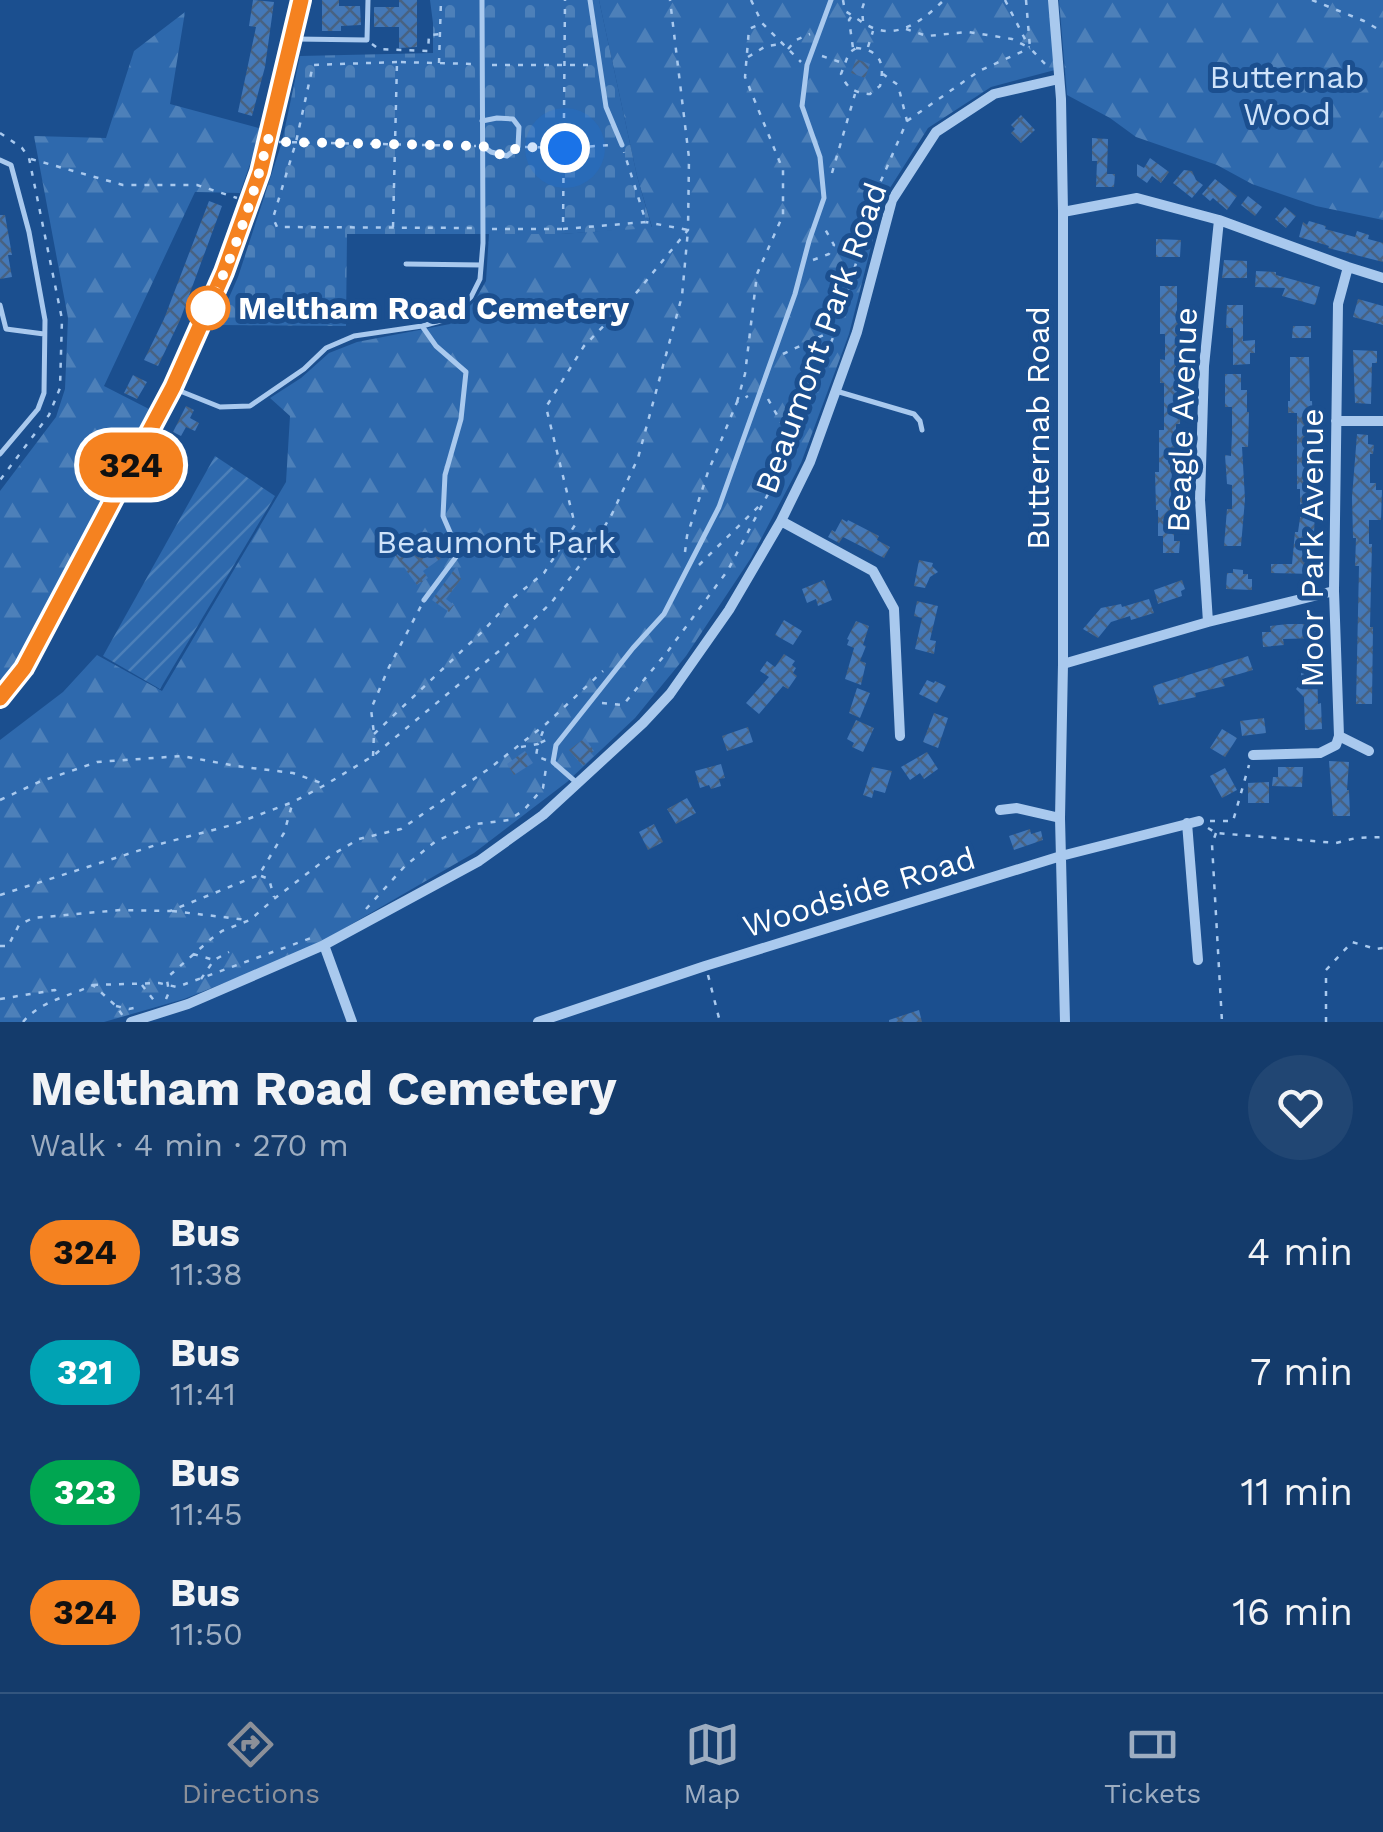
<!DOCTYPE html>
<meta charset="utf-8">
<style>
:root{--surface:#143b6b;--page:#214673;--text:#f1f3f6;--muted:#9dadc1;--line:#33557e;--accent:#8c9099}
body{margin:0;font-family:"Work Sans",sans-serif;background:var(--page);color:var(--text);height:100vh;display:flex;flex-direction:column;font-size:38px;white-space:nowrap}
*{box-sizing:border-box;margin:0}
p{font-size:32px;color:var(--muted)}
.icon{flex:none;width:55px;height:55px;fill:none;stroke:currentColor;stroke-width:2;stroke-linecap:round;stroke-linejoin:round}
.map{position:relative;height:1022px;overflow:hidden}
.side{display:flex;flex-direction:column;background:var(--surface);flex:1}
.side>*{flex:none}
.badge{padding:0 20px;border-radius:32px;font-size:35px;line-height:65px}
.you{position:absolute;width:50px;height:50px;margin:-25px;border:8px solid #fff;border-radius:50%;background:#1a73e8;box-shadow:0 0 0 15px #1a73e833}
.map>.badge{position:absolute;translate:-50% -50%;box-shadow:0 0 0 5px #fff}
.round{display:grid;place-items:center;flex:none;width:105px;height:105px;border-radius:52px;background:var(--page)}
.headline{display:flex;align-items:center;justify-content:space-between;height:170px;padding:0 30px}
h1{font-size:48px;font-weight:700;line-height:75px}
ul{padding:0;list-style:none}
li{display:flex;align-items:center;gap:30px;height:120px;padding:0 30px}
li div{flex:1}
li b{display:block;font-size:38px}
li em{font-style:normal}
li .badge{min-width:110px;font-weight:700;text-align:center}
.tab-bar{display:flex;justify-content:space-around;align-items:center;height:140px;border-top:2px solid var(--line);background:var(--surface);font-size:28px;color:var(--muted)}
.tab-bar a{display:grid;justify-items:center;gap:5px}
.tab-bar .current{color:var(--accent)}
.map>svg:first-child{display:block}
.forest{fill:url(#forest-firs)}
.cemetery{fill:url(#cemetery-stones)}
.garden{fill:url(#garden-furrows)}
.building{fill:url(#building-cross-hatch)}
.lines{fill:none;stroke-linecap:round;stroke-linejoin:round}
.path{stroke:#a9c9ee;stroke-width:2.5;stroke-dasharray:5 8;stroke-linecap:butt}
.lane{stroke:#a9c9ee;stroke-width:5}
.street{stroke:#a9c9ee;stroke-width:10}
.secondary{stroke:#d6e6fa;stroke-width:15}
.line-casing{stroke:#fff;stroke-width:22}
.line{stroke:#f58220;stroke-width:15}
.walk{stroke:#fff;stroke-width:10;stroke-dasharray:0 18}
.stop-dot{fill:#fff;stroke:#f58220;stroke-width:5}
.labels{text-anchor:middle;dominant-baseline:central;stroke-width:10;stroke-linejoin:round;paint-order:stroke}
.park-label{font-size:32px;fill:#cfe3fa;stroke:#1b4f8f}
.stop-label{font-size:32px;font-weight:bold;fill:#fff;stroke:#1b4f8f;text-anchor:start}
.street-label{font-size:32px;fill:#fff;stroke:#1b4f8f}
</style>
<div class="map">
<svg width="1383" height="1022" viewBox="0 0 1383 1022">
<defs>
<pattern id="forest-firs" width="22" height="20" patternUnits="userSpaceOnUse" patternTransform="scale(2.5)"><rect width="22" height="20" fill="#2e69ad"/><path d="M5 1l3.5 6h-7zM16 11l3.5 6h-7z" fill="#4d80b9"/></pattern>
<pattern id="cemetery-stones" width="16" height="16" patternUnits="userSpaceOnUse" patternTransform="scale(2.5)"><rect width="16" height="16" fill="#2e69ad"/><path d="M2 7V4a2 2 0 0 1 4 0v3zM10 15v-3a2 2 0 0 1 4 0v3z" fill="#4d80b9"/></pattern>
<pattern id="garden-furrows" width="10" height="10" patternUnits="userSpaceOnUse" patternTransform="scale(2.5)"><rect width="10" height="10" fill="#2e69ad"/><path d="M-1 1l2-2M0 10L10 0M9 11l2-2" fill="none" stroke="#4d80b9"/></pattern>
<pattern id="building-cross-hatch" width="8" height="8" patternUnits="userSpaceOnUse" patternTransform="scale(2.5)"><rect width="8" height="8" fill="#4478b7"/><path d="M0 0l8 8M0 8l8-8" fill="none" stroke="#486282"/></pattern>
</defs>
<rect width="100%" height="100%" fill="#1b4f8f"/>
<!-- forest -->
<path class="forest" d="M 599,0 L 1049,0 L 1055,70 L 991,87 L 928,128 L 883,199 L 849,334 L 801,463 L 751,558 L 686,656 L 635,718 L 567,782 L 474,853 L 307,950 L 184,999 L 104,1022 L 0,1022 L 0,740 L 63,692 L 97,655 L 162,691 L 286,482 L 290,416 L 270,398 L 301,378 L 329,353 L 357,342 L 450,324 L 474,302 L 486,281 L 489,234 L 561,234 L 652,227 L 637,176 Z
M 1059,0 L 1383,0 L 1383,220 L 1316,206 L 1252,184 L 1217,165 L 1136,137 L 1110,118 L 1067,95 Z
M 185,12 L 170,104 L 262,129 L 240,193 L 195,192 L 104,386 L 149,409 L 13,668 L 0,680 L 0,491 L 56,417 L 65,389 L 68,318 L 34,136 L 106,138 L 134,51 Z"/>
<!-- cemetery -->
<path class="cemetery" d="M 430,0 L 599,0 L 637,176 L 652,228 L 561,234 L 347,234 L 346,326 L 217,325 L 238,277 L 282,142 L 300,56 L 433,53 L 433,23 Z"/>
<!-- garden -->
<path class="garden" d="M 215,456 L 275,496 L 160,689 L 103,656 Z"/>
<!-- building -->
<path class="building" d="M 253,0 L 274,2 L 265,67 L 252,116 L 238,112 L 256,27 L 249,26 Z
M 322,0 L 339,0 L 339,6 L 360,6 L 361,25 L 341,26 L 341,31 L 322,31 Z
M 399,0 L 417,0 L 417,47 L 399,48 L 399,27 L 374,27 L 374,7 L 399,7 Z
M 856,59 L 870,64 L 865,78 L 851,73 Z
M 1021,115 L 1035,130 L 1021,143 L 1011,133 L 1015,129 L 1011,125 Z
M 1092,138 L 1108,139 L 1107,174 L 1115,174 L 1114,187 L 1096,187 L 1097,161 L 1092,161 Z
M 1150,158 L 1169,172 L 1161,183 L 1152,176 L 1147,183 L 1137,176 L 1137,164 L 1144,168 Z
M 1184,170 L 1192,171 L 1196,180 L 1203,185 L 1192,198 L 1173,183 Z
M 1215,179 L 1237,196 L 1227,210 L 1213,198 L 1210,201 L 1202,194 Z
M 1248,196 L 1262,207 L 1255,216 L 1241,205 Z
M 209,201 L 222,206 L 180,320 L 158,366 L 144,360 L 164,319 Z
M 1285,207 L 1296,216 L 1286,228 L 1275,219 Z
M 0,215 L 5,215 L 12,255 L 8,255 L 12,277 L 0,279 Z
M 1309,221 L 1326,226 L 1325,229 L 1355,237 L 1357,231 L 1369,235 L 1368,239 L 1383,243 L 1383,262 L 1328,248 L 1329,246 L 1299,237 L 1303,222 L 1307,225 Z
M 1156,239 L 1181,240 L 1180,257 L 1156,257 Z
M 1224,260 L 1247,261 L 1247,278 L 1222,278 Z
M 1256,271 L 1276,272 L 1276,275 L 1320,287 L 1315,305 L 1282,296 L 1285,288 L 1255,287 Z
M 1160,286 L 1177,286 L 1177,322 L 1182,322 L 1182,346 L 1177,346 L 1177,396 L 1181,396 L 1180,424 L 1176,424 L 1176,468 L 1172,468 L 1171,498 L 1172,512 L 1174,512 L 1174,541 L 1180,541 L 1179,553 L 1163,553 L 1163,536 L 1158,536 L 1158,510 L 1156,510 L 1155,472 L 1159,472 L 1159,430 L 1164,430 L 1164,383 L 1160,383 L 1160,359 L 1165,360 L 1165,334 L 1160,334 Z
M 1358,299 L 1383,306 L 1383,325 L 1353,317 Z
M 1227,305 L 1243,305 L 1243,341 L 1255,340 L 1255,353 L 1250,353 L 1250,364 L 1233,365 L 1233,328 L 1226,328 Z
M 1293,326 L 1311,326 L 1311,338 L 1292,338 Z
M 1353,350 L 1377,351 L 1377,363 L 1372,363 L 1371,404 L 1355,403 Z
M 1290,357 L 1309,357 L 1310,401 L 1312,401 L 1314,442 L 1312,513 L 1315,514 L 1314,533 L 1317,533 L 1317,547 L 1314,547 L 1314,574 L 1271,573 L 1271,564 L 1292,564 L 1295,532 L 1298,532 L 1300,518 L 1300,489 L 1297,489 L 1297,413 L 1288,413 L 1288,401 L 1290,401 Z
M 1225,374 L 1241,374 L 1241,390 L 1247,390 L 1247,412 L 1249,412 L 1248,447 L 1242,447 L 1245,499 L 1241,546 L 1224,546 L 1227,509 L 1232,509 L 1232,485 L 1227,484 L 1225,455 L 1231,456 L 1232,435 L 1232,407 L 1225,407 Z
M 133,375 L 147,382 L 137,399 L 124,393 Z
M 186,406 L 194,410 L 190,418 L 199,423 L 195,431 L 186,427 L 181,436 L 173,432 Z
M 1357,434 L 1368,435 L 1368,444 L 1374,445 L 1373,454 L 1370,454 L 1370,483 L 1376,483 L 1376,490 L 1382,490 L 1381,520 L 1369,520 L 1369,544 L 1372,544 L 1370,627 L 1373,627 L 1372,704 L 1356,704 L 1359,566 L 1355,566 L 1356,538 L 1353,538 L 1352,497 Z
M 842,519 L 847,522 L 848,520 L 879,536 L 877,540 L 890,547 L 884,558 L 843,537 L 839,543 L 828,537 L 832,530 L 835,532 Z
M 421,538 L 428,547 L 442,538 L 450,552 L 423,571 L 428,578 L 417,585 L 395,555 Z
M 919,560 L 933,563 L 932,566 L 938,572 L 930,577 L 925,588 L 914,586 Z
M 457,566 L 461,579 L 446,599 L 454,605 L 449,612 L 432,600 Z
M 1233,569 L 1243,570 L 1243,574 L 1248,574 L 1248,579 L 1252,579 L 1252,590 L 1226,589 L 1227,573 L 1233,573 Z
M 824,580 L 832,600 L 818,606 L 816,599 L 807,603 L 802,589 Z
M 1182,580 L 1185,589 L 1181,591 L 1182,596 L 1158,604 L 1154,590 Z
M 1149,599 L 1154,613 L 1131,620 L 1130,616 L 1111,622 L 1098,638 L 1083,629 L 1101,608 L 1121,604 L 1122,607 Z
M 917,601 L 938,606 L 930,640 L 936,641 L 934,654 L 915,649 L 922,618 L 914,616 Z
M 784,620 L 802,631 L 793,645 L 775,635 Z
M 856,621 L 869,626 L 863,645 L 866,646 L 860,661 L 866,663 L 861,685 L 845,679 L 854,648 L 847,645 L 849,640 L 847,639 Z
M 1288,624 L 1320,624 L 1320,638 L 1283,639 L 1284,645 L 1263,647 L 1262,632 L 1271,632 L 1270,626 Z
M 784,654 L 795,661 L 792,665 L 796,668 L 793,673 L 797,676 L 788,689 L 783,686 L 759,714 L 746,703 L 769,677 L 760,671 L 767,661 L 775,667 Z
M 1248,656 L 1253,670 L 1222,679 L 1225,686 L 1195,693 L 1196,697 L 1159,705 L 1153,686 Z
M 1301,666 L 1317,666 L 1318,704 L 1321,703 L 1322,729 L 1305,730 L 1304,697 L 1296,689 L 1301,683 Z
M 927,680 L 934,683 L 935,681 L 946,686 L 937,703 L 919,694 Z
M 857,688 L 870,693 L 860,718 L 849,713 Z
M 934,713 L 948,718 L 938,748 L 923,742 Z
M 1264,718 L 1266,733 L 1242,736 L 1240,721 Z
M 856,720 L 874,728 L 863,752 L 852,747 L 854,743 L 847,739 Z
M 748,727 L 753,742 L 727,751 L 722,736 Z
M 1222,729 L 1237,738 L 1225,757 L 1210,748 Z
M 585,738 L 594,751 L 591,753 L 594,756 L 583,766 L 569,750 Z
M 525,751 L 533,763 L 514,775 L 507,764 Z
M 927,752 L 938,769 L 924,779 L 920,773 L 910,780 L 901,767 Z
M 1329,761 L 1349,762 L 1347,790 L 1349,790 L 1350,816 L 1333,816 Z
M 721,764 L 725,778 L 719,779 L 721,786 L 711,789 L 709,785 L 700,788 L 695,771 Z
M 872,767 L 892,771 L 885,793 L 874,790 L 872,798 L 863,795 Z
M 1278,767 L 1303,767 L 1302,787 L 1272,786 L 1273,777 L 1278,777 Z
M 1225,768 L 1237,790 L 1222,798 L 1210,776 Z
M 1269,782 L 1269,803 L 1248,803 L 1248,783 Z
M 687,798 L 696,813 L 676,824 L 667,809 Z
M 654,824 L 663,842 L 648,850 L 639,832 Z
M 1030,829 L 1031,834 L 1041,831 L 1043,840 L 1014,850 L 1009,836 Z
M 919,1010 L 922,1022 L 889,1022 L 889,1020 Z"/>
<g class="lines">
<!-- path -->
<path class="path" d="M 751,0 L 762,23 L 801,62
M 843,0 L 845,11 C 854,16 863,24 873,28 C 901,39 925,18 944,0
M 1005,0 L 1029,47
M 1026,0 L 1030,48 L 1047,66
M 1312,0 L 1364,21 L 1383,32
M 851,17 L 849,20 L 853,48
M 863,21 L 862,9 L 865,0
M 906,29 L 927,36 L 968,32 L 1012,39 L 1030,48
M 372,44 L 379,49 L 428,51 L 429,35 L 441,34
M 868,47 L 873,31
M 856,48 C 881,50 885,64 880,86 L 870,94 C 855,93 847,89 841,74 L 849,53 Z
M 788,49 L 796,40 L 810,34
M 822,56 L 843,63
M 748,57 L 766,46 L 782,44
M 397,62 L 313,65 L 296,142 L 273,218 L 277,227 L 474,228
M 439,63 L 441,0
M 492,65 L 589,65
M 907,121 L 979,71 L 1030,48
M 0,133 L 22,148 L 29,158 L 62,319 L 60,388 L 49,415 L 0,480
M 279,142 L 476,146
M 525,147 L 565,148 L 612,145
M 31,159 L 123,185 L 197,185 L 237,198
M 832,173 L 855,94
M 393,227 L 397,62 L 474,64
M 492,229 L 563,229 L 565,0
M 563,229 L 646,222 L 624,152
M 813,260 L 829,254 L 834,245 L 825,229
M 783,354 L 834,330
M 768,399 L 791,440
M 737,402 L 745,374 L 757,274 L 783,215 L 783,170 L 745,77 L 749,29 L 762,23
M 685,552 L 687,536 L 708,472 L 737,402 L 748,396
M 699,565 L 761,504
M 602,703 L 623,705 L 668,651 L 728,570 L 779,473 L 836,330 L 880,183 L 907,121 L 898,85 L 883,74
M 374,734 L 485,629 L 513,598 L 544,573 L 575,525 L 546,407 L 584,346 L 637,292 L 688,230 L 689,158 L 670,0
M 521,747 L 538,744 L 545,726
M 373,756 L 374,734 L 371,709 L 389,667 L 421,606
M 546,760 L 536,756 L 538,744 L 546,740
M 0,800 L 39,782 L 97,762 L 182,756 L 236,766 L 293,773 L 324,784
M 1210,821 L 1233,821 L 1249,765
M 1208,828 L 1216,833 L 1336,843 L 1356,838 L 1383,837
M 1216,833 L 1212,844 L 1222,1022
M 261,876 L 269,879 L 274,897
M 0,895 L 156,845 L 232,825 L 293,802 L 325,785 L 373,756 L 505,646 L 551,603 L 587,556 L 612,514 L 638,458 L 682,296 L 688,230 L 646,222
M 366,909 L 405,866 L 436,841 L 476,824 L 509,820 L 524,810 L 543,788 L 546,768
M 172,911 L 248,920
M 0,946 L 8,946 L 19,925 L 33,918 L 120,910 L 170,911 L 259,875 L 284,833 L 292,805
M 193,954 L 214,960
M 708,975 L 720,1022
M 201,979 L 214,960 L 229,952
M 93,985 L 159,983 L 177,987 L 311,938
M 142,985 L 156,1003
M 0,999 L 55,990 L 60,996
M 166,999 L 169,992 L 167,980 L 170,975 L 211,939 L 222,931 L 250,920 L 274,899 L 330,856 L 359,839 L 401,829 L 490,768 L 546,724 L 603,671
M 116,1006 L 129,1009 L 134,1008
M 23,1022 C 40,1001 70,996 93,985 L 116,1006 L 123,1016
M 1326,1022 L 1326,970 L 1352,942 L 1376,949 L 1383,948"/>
<!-- lane -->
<path class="lane" d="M 590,0 L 606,107 L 622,145
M 296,39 L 367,40 L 368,0
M 482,121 L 497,118 L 513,119 L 519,127 L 518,147 L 507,156 L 491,152 L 483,146
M 0,160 L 11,165 L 29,232 L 45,320 L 44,393 L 38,409 L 0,454
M 406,264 L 481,265
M 0,305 L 6,329 L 44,334
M 422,326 L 436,346 L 466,372 L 461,419 L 445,475 L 443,516 L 459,553 L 424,600
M 175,389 L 220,407 L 250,406 L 304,369 L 326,348 L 354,336 L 422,326 L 448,319 L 471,297 L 480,279 L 483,243 L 482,0
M 836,391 L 914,414 L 920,421 L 922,430
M 577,783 L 553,762 L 556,745 L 633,648 L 664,614 L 719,507 L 795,294 L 809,241 L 824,198 L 820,157 L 802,106 L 807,65 L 831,0"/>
<!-- street -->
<path class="street" d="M 1053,0 L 1061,99 L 1063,212 L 1063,664 L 1060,818 L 1065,1022
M 1063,212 L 1137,198 L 1219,220 L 1348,267 L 1383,278
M 1336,421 L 1383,421
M 781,521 L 873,571 L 894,609 L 900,736
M 1208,622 L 1200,500 L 1204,366 L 1219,220
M 1063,664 L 1208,622 L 1334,591
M 1339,736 L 1369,751
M 1253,755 L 1320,753 L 1336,745 L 1339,736 L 1334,591 L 1338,304 L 1348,267
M 1000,810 L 1017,808 L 1060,818
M 1187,823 L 1198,960
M 324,945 L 352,1022
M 131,1022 L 188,1004 L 324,945 L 479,861 L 543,815 L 643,723 L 670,694 L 729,610 L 781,521 L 810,462 L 857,332 L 892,200 L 936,132 L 994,94 L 1059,79
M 538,1022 L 705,966 L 1061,856 L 1199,821"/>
<!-- secondary -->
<path class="secondary" d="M 0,698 L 24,668 L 173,387 L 225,272 L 260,172 L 301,0"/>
</g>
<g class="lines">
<defs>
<path id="line" d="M 0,698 L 24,668 L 173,387 L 224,272 L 260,172 L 301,0"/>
</defs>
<!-- line casing -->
<use href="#line" class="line-casing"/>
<!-- line -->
<use href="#line" class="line"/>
<!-- walk -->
<path class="walk" d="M 208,308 C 234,255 254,196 268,139 L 282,142 L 483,146 L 491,152 L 506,156 L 518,147 L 565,148"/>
</g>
<!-- markers -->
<circle class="stop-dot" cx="208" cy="308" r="20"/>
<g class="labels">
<!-- park labels -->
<g class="park-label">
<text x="1287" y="77">Butternab<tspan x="1287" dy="37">Wood</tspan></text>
<text x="496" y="542">Beaumont Park</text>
</g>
<!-- stop labels -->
<g class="stop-label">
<text x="238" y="308">Meltham Road Cemetery</text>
</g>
<!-- street labels -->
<g class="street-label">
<text transform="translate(821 338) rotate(-70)">Beaumont Park Road</text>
<text transform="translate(1182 420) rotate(-88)">Beagle Avenue</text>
<text transform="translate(1038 428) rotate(-90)">Butternab Road</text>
<text transform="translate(1312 548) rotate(-90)">Moor Park Avenue</text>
<text transform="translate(859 892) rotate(-17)">Woodside Road</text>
</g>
</g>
</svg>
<div class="you" style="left:565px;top:148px"></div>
<b class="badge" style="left:131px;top:465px;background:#f58220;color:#111">324</b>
</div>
<section class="side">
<div class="headline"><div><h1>Meltham Road Cemetery</h1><p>Walk · 4 min · 270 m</p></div><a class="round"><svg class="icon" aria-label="heart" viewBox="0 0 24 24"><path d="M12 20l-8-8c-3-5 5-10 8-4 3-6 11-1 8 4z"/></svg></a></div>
<ul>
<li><span class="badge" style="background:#f58220;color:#111">324</span><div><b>Bus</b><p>11:38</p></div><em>4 min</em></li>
<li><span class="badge" style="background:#00a3b4;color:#fff">321</span><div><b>Bus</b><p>11:41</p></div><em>7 min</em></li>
<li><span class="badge" style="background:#00a651;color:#fff">323</span><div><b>Bus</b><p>11:45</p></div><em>11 min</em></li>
<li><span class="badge" style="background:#f58220;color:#111">324</span><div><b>Bus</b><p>11:50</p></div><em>16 min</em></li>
</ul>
</section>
<nav class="tab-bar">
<a class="current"><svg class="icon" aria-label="directions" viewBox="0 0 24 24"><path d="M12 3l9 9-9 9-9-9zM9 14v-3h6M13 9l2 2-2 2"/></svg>Directions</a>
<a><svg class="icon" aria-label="map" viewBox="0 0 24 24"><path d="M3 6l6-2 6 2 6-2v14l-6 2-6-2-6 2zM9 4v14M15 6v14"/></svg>Map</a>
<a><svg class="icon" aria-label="tickets" viewBox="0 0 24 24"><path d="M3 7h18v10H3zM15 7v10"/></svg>Tickets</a>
</nav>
